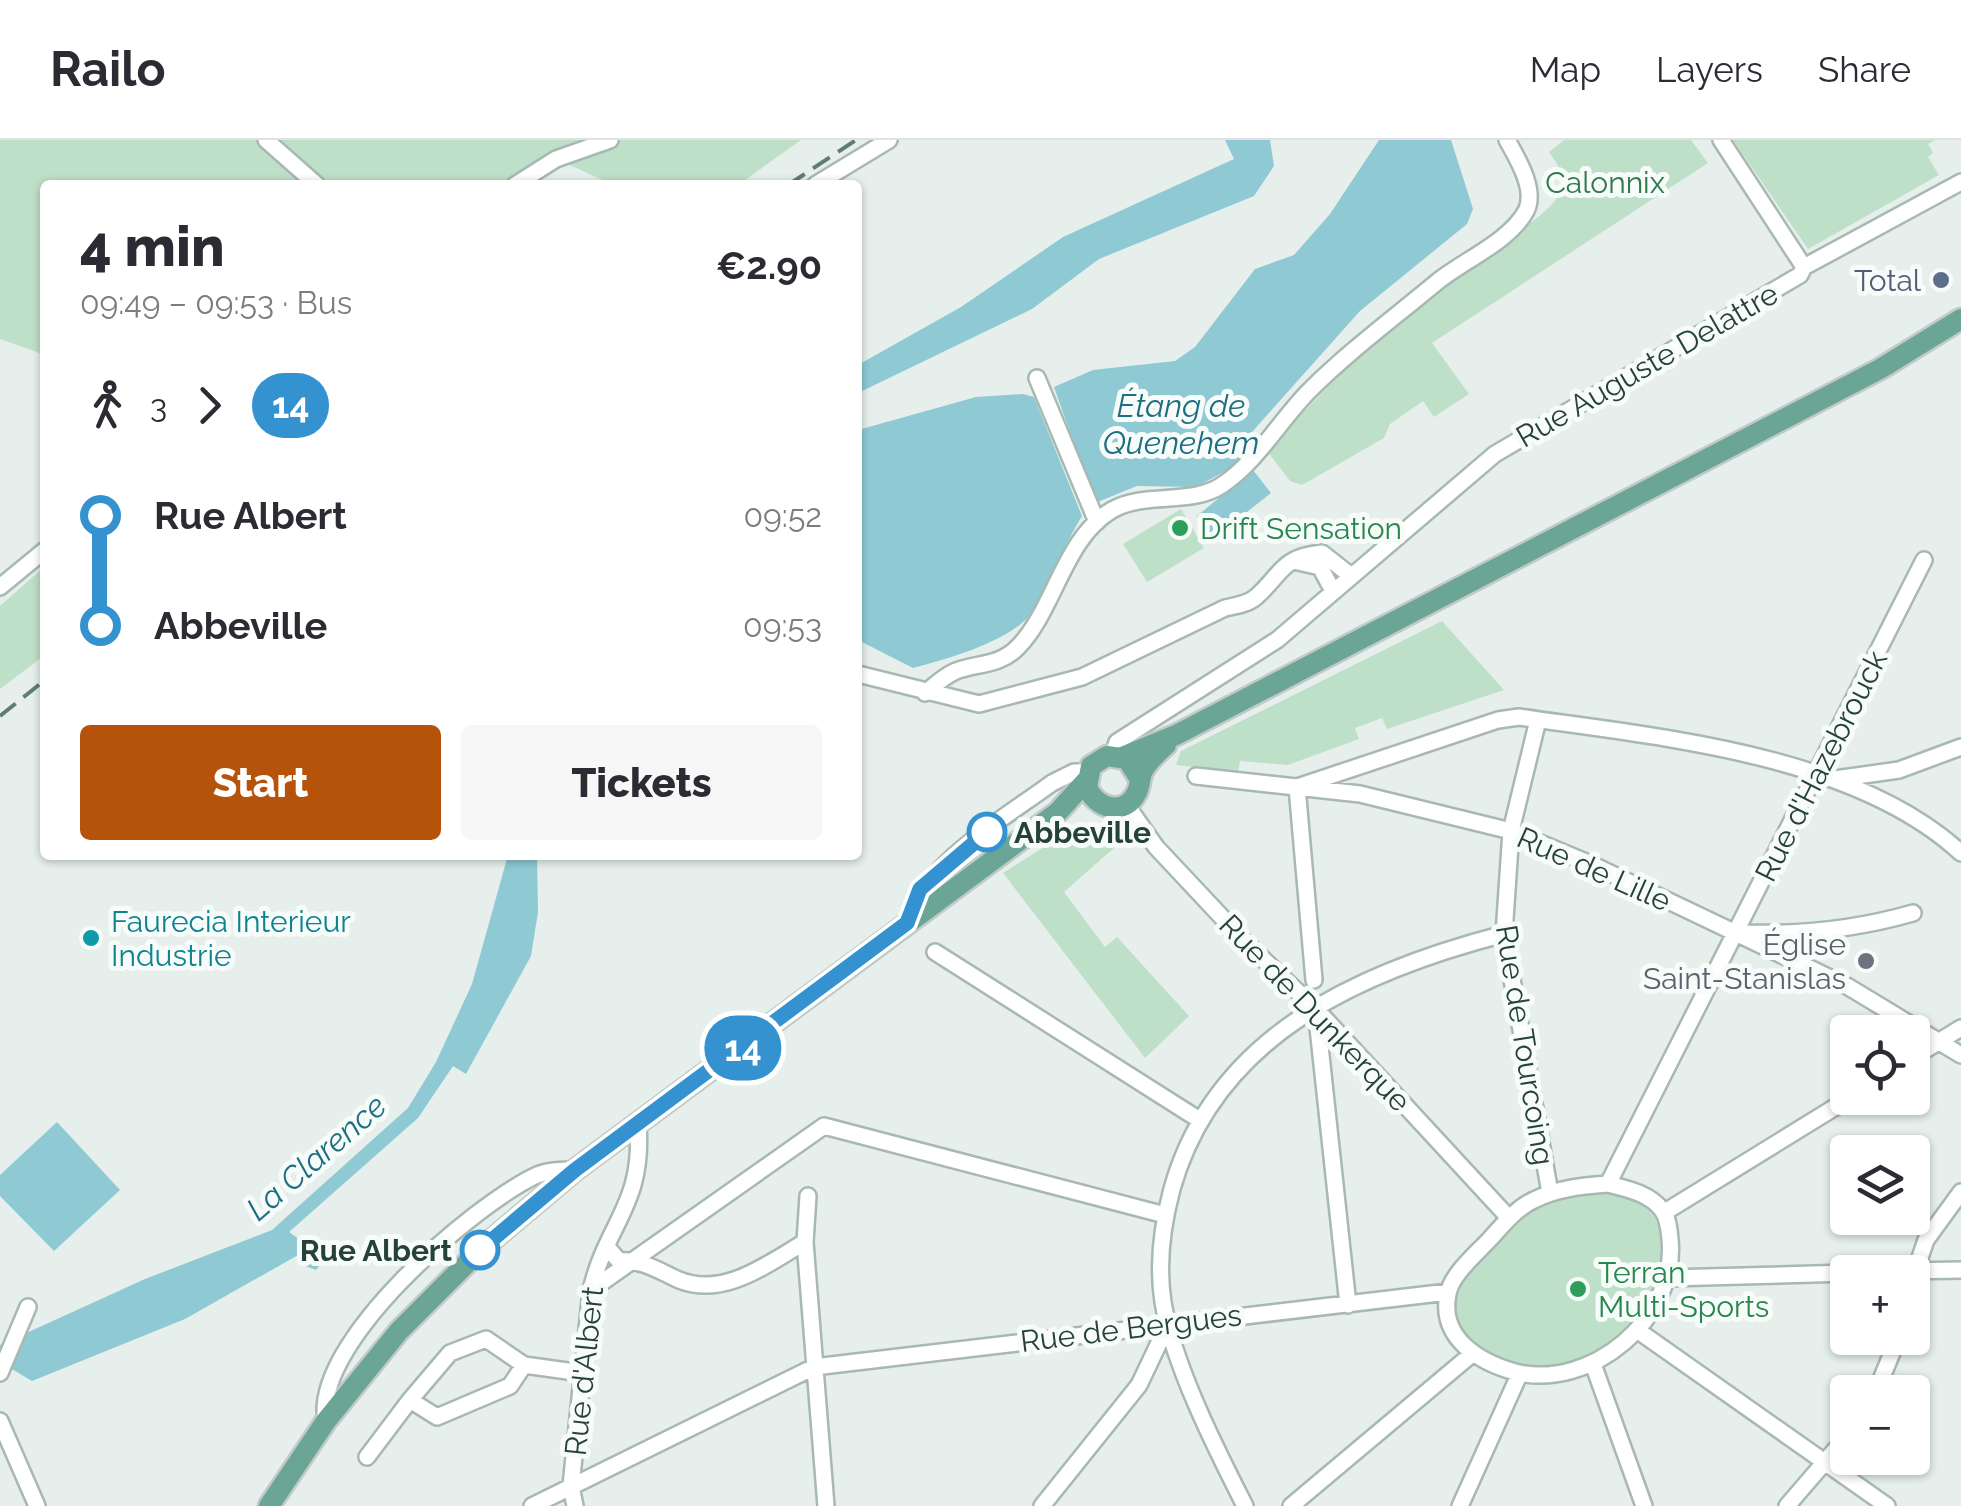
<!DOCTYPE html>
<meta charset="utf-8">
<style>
:root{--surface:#fff;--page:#f7f7f7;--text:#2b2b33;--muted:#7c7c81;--line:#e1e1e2;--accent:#b45309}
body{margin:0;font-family:Raleway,sans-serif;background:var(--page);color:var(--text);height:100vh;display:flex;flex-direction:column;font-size:38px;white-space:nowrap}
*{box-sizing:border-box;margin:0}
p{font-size:32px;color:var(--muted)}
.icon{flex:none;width:55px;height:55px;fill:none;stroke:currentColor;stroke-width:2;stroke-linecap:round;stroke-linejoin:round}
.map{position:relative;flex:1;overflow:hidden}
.panel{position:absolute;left:40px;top:40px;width:822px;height:680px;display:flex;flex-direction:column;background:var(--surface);border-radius:10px;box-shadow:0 2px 8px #0004}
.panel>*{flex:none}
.badge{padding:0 20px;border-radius:32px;font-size:35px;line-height:65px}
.fabs{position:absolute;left:1830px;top:875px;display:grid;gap:20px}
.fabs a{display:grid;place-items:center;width:100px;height:100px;border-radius:10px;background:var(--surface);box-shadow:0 2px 8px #0004;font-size:50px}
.map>.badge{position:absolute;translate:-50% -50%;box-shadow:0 0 0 5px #fff}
.legs{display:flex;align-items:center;gap:15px;height:110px;padding:0 40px;font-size:32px}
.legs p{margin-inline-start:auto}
.summary{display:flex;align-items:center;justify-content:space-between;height:170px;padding:0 40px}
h1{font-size:55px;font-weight:800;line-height:75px}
.cta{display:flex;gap:20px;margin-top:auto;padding:20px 40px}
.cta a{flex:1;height:115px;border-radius:10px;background:var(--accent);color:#fff;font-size:40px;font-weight:800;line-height:115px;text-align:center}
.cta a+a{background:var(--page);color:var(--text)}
ul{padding:0 40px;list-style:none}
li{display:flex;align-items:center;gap:35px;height:110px;font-size:38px}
li i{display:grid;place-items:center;width:15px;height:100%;margin:0 12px;background:currentColor}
li i::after{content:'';width:25px;height:25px;margin:-12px;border:8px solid;border-radius:50%;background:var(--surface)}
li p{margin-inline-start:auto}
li:first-child i{background:linear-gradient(#0000 50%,currentColor 0)}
li:last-child i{background:linear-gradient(currentColor 50%,#0000 0)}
header{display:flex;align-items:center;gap:60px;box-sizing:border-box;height:140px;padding:0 50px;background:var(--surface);border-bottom:2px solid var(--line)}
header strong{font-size:48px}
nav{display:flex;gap:55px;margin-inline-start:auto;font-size:35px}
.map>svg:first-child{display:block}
.green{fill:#bfe0c8}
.water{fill:#8ec9d4}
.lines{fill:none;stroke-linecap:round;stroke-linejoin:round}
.minor-casing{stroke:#a8b8b2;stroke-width:20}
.major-casing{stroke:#c2cac8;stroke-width:25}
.minor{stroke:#fff;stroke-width:15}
.major{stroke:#6aa596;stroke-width:20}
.rail{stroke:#5f7d75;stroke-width:4;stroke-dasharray:20 10;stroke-linecap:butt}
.line-1-casing{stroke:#fff;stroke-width:22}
.line-1{stroke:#3592d0;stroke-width:15}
.service-dot{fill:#5c6f8a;stroke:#f7fbf9;stroke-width:4}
.leisure-dot{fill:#2e9e5b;stroke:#f7fbf9;stroke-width:4}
.stop-1-dot{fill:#fff;stroke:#3592d0;stroke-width:5}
.culture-dot{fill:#0f9aa8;stroke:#f7fbf9;stroke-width:4}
.worship-dot{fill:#6b7280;stroke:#f7fbf9;stroke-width:4}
.labels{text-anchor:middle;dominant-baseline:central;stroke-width:10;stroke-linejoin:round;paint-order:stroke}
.park-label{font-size:30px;fill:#2d7a4b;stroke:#f7fbf9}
.service-label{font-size:30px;fill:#4e5e75;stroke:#f7fbf9;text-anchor:end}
.street-label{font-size:30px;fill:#24423a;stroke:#f7fbf9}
.leisure-label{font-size:30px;fill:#27864d;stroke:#f7fbf9;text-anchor:start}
.stop-label{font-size:30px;font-weight:bold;fill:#24423a;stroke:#f7fbf9;text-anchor:start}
.culture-label{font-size:30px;fill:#0d838f;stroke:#f7fbf9;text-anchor:start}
.worship-label{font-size:30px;fill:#5b616d;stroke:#f7fbf9;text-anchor:end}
.water-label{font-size:32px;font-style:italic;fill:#1c6f80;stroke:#f7fbf9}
</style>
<header>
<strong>Railo</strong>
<nav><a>Map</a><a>Layers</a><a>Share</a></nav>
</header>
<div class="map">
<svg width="1961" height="1366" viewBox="0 0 1961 1366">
<rect width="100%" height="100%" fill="#e6efeb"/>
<!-- green -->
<path class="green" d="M 0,0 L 801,0 L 738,45 L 614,45 L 556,19 L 515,45 L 45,45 L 45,215 L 0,199 Z
M 1564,0 L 1691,0 L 1708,23 L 1432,203 L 1469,254 L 1434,277 L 1423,261 L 1390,284 L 1384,298 L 1302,345 L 1290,341 L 1268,312 C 1334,233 1417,163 1501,103 C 1520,89 1555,71 1562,47 C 1565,33 1556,23 1549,12 Z
M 1733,0 L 1935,0 L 1928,4 L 1933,13 L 1928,17 L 1939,35 L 1808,109 Z
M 1181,369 L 1204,408 L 1147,442 L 1123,404 Z
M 45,426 L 45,515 L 0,549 L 0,466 Z
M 1442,481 L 1504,550 L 1387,589 L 1382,578 L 1355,588 L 1359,599 L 1288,625 L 1240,621 L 1238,632 L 1176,625 L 1181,611 Z
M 1100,689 L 1131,693 L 1064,752 L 1105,807 L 1117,797 L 1189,876 L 1145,918 L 1003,733 L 1069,691 Z
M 1602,1052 C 1737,1066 1625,1254 1513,1226 C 1490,1220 1471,1210 1459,1189 C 1441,1155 1465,1130 1490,1105 C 1524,1070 1553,1055 1602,1052 Z"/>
<!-- water -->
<path class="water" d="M 1225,0 L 1270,0 L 1274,26 L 1254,56 L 1099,119 L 1032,169 L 858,253 L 858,225 L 961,167 L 1063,97 L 1234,19 Z
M 1379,0 L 1451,0 L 1473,69 L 1467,84 L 1360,171 L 1252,292 L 1238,324 L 1196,347 L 1137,346 L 1095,363 L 1054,247 L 1093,230 L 1175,221 L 1195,207 L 1255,129 L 1294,115 L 1330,74 Z
M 1023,254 L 1034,257 L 1082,376 C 1064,405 1053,437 1036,467 C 1017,500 948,519 913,528 L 858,500 L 858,290 L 976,257 Z
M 1253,330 L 1271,353 L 1214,398 L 1197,376 Z
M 508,715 L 537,715 L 538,772 L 531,816 L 466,934 L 453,926 L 418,978 L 289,1092 L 326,1118 L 316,1130 L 303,1125 L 300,1114 L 185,1179 L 32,1241 L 0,1222 L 0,1205 L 145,1139 L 272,1090 L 408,968 L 436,922 L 472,844 Z
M 57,982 L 120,1050 L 54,1111 L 0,1056 L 0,1035 Z"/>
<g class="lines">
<defs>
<path id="minor" d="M 266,0 L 317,45
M 1721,0 L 1804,127
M 515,45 L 556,19 L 610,0
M 815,45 L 889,0
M 1037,238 L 1097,382
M 1298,422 L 1320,427 L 1333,451
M 0,447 L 45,410
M 858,534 L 979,564 L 1082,537 L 1225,468 C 1235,466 1248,464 1256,457 C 1282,434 1281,417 1322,413 L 1350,435
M 925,553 C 935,545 944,536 956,531 C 977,523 1000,526 1018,507 C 1055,469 1064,398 1112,370 C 1146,351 1191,366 1222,345 C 1257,322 1280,280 1310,250 C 1349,211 1395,177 1437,142 C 1464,120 1509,102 1526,71 C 1537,50 1517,18 1507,0
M 1538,580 L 1511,691 L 1504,794 L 1550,1053
M 1113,615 L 1117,602 L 1277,500 L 1495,314 L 1800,135 L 1804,127 L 1961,42
M 1196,636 L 1360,654 L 1511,691 L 1593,725 L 1847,846 L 1961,915
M 1835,639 L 1899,630 L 1961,607
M 1126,664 L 1156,707 L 1247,804 L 1316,869 L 1509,1078
M 907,783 C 922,725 1006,677 1052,643 L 1074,632 L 1088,632
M 1746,793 C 1804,795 1857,789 1913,773
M 935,812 L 1198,979
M 1314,840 L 1297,647 L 1498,580 L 1519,577 C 1658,597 1854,614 1961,713
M 1316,869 L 1348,1165
M 1912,918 L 1961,888
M 1608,1044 L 1924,420
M 1608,1044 C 1627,1049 1649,1053 1662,1070 C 1668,1077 1669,1089 1670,1099 C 1678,1178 1591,1251 1515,1232 C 1479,1222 1439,1198 1448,1154 C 1451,1135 1476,1114 1489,1100 C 1502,1086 1516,1068 1534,1060 C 1557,1048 1583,1046 1608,1044 Z
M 808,1056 L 805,1102 L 826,1366
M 1665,1072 L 1850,958
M 607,1107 L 619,1121 C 642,1119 659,1131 679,1140 C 724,1158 767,1124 805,1102
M 1851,1132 L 1961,1130
M 1668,1138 L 1848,1133
M 1912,1141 L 1926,1100 L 1961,1052
M 591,1150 L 824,986 L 1165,1075
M 1637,1190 L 1887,1366
M 1593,1224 L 1644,1366
M 0,1233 L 28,1167
M 1876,1252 L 1898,1198
M 410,1260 L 450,1213 L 486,1199 L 524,1225
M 0,1281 L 37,1366
M 326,1281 C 311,1204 473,1065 537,1035 C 549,1030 562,1030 575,1030
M 367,1317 L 410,1260 L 437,1277 L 510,1246 L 524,1225 L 582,1233
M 532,1366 L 814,1227 L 1448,1152
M 575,1366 L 571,1346 L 591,1150 C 607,1082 644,1065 638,985
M 1042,1366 L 1139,1245 L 1168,1184
M 1245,1366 C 1216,1309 1173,1224 1163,1162 C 1157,1123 1162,1086 1172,1049 C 1215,895 1361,831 1504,794
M 1291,1366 L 1472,1214
M 1460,1366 L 1520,1233
M 1787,1366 L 1848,1295"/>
<path id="major" d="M 1122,617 L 1176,595 L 1880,229 L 1961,179
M 1139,638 L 1127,619 L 1107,616 L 1091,626 L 1087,647 C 1095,668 1125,678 1137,652 C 1141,644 1139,637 1144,629 C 1150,619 1158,612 1166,605
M 269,1366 L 326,1281 L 399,1191 L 480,1110 L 575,1030 L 1058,672 L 1087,640"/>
</defs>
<!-- minor casing -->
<use href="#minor" class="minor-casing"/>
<!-- major casing -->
<use href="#major" class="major-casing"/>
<!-- minor -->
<use href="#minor" class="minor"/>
<!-- major -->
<use href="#major" class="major"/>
<!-- rail -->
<path class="rail" d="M 788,45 L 856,0
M 0,576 L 45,540"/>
</g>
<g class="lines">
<defs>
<path id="line-1" d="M 480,1110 L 575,1030 L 907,783 L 920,749 L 987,692"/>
</defs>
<!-- line-1 casing -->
<use href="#line-1" class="line-1-casing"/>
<!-- line-1 -->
<use href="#line-1" class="line-1"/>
</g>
<!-- markers -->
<circle class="service-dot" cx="1941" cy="140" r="10"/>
<g class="leisure-dot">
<circle cx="1180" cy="388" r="10"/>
<circle cx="1578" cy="1149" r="10"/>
</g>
<g class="stop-1-dot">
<circle cx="987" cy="692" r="18"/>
<circle cx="480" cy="1110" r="18"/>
</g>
<circle class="culture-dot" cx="91" cy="798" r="10"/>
<circle class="worship-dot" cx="1866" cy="821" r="10"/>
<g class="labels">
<!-- park labels -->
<g class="park-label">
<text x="1605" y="42">Calonnix</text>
</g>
<!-- service labels -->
<g class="service-label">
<text x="1921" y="140">Total</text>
</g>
<!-- street labels -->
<g class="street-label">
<text transform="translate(1647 225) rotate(-30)">Rue Auguste Delattre</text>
<text transform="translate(1821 626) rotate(-63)">Rue d'Hazebrouck</text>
<text transform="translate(1594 729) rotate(24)">Rue de Lille</text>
<text transform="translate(1315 873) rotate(46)">Rue de Dunkerque</text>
<text transform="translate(1525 905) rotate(81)">Rue de Tourcoing</text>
<text transform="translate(1131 1188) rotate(-7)">Rue de Bergues</text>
<text transform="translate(584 1231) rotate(-84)">Rue d'Albert</text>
</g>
<!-- leisure labels -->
<g class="leisure-label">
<text x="1200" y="388">Drift Sensation</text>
<text x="1598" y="1132">Terran<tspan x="1598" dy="34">Multi-Sports</tspan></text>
</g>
<!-- stop labels -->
<g class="stop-label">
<text x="1014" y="692">Abbeville</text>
<text x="452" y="1110" text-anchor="end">Rue Albert</text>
</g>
<!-- culture labels -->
<g class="culture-label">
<text x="111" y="781">Faurecia Interieur<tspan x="111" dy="34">Industrie</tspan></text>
</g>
<!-- worship labels -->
<g class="worship-label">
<text x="1846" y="804">Église<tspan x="1846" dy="34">Saint-Stanislas</tspan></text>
</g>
<!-- water labels -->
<g class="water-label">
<text x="1181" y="265">Étang de<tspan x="1181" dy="37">Quenehem</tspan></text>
<text transform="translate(316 1017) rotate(-41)">La Clarence</text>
</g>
</g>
</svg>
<div class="fabs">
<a><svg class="icon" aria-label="locate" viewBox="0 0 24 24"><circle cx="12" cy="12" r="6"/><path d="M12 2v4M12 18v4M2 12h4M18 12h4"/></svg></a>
<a><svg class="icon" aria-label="layers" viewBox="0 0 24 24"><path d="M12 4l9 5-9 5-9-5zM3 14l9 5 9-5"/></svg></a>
<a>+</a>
<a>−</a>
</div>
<b class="badge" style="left:743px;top:908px;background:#3592d0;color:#fff">14</b>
<section class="panel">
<div class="summary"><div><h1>4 min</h1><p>09:49 – 09:53 · Bus</p></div><b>€2.90</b></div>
<div class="legs"><svg class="icon" aria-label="walk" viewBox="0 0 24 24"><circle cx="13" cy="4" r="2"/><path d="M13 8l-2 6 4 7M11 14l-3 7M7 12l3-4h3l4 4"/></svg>3<svg class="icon" aria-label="forward" viewBox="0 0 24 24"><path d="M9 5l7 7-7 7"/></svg><b class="badge" style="background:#3592d0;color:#fff">14</b></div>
<ul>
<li><i style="color:#3592d0"></i><b>Rue Albert</b><p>09:52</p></li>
<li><i style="color:#3592d0"></i><b>Abbeville</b><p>09:53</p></li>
</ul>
<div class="cta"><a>Start</a><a>Tickets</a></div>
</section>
</div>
